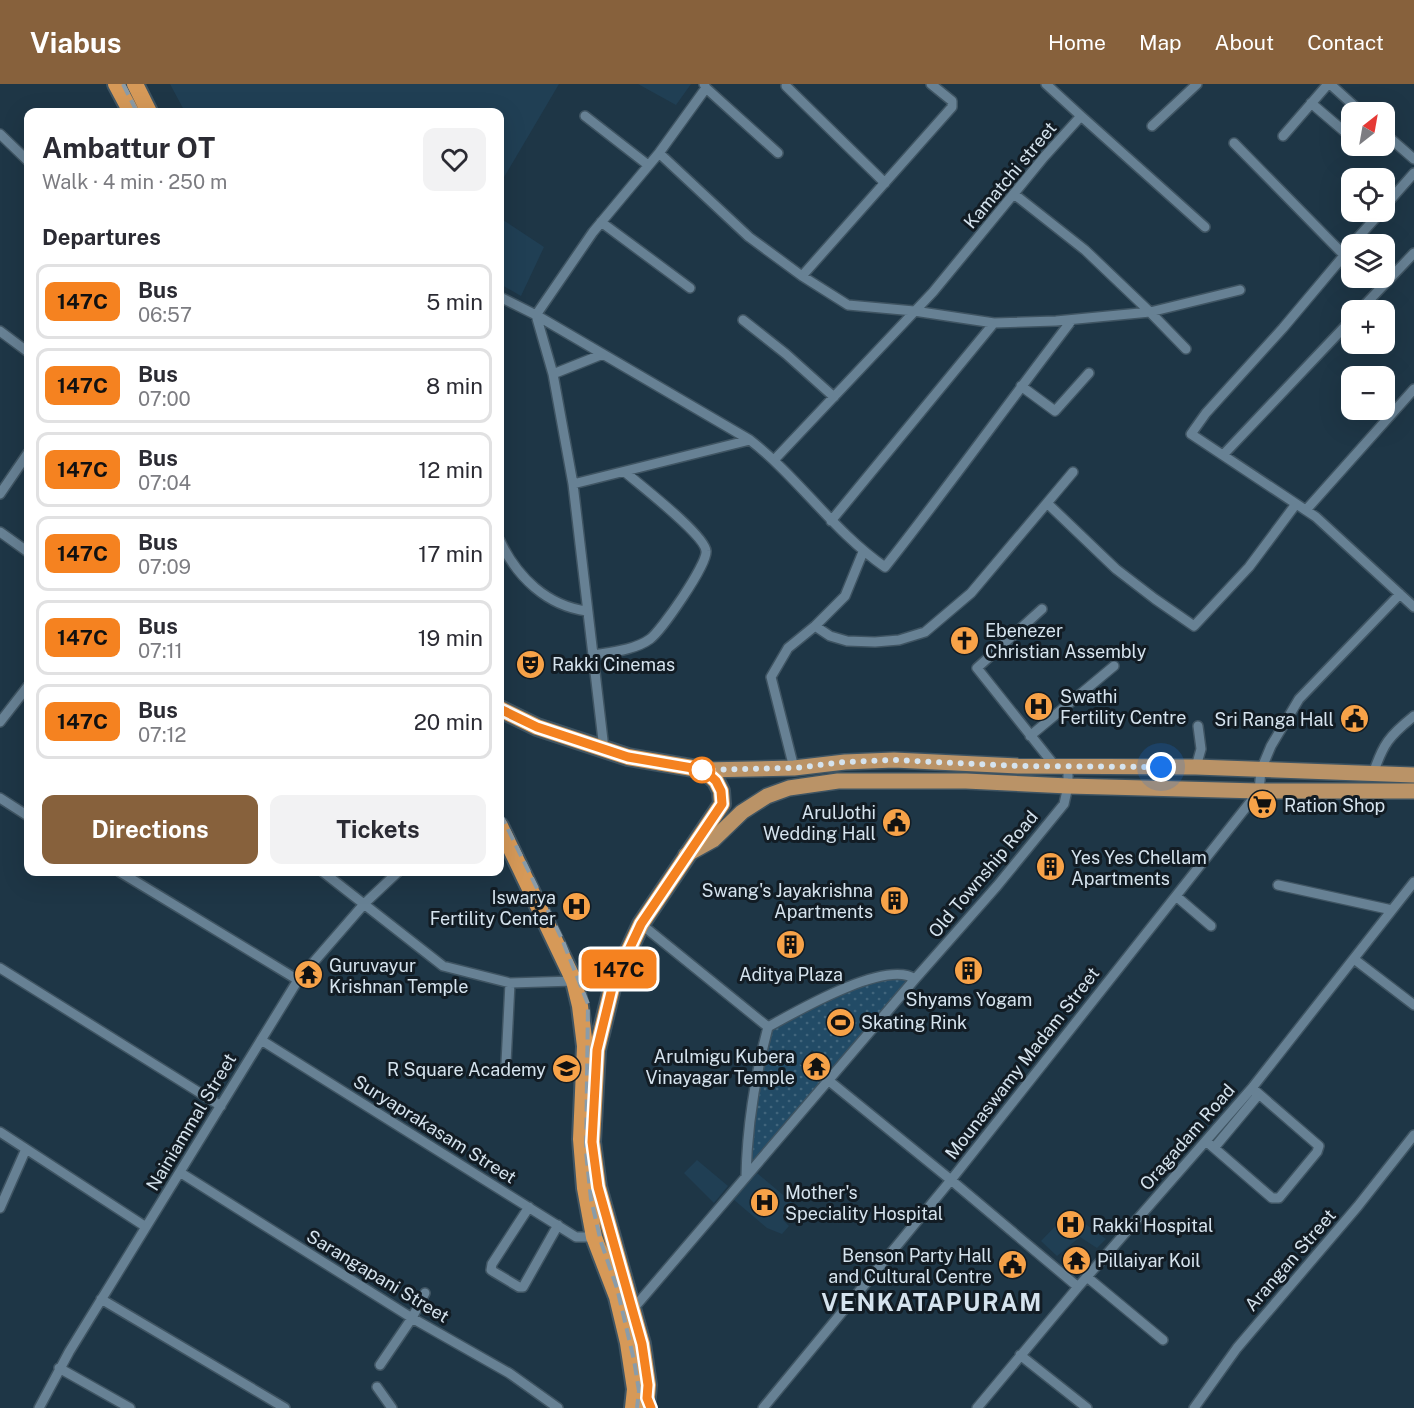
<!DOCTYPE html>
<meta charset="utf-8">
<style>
:root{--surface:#fff;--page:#f2f2f3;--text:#2b2b33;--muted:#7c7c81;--line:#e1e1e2;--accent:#87613c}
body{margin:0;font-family:"Public Sans",sans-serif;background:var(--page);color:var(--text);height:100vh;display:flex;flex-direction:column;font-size:22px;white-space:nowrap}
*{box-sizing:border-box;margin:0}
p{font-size:20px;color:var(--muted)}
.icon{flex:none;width:33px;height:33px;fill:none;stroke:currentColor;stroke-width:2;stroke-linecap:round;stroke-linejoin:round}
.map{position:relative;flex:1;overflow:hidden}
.details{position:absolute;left:24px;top:24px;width:480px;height:768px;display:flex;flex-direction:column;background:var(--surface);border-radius:12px;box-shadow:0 6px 24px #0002}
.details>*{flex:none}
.badge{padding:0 12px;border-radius:9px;font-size:21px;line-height:39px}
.needle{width:39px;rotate:31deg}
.controls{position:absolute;left:1341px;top:18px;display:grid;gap:12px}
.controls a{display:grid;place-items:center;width:54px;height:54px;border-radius:12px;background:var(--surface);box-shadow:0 6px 24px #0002;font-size:30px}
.you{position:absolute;width:30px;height:30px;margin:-15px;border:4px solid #fff;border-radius:50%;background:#1a73e8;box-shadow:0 0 0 9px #1a73e833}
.map>.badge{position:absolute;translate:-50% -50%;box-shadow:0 0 0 3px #fff}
h2{padding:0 18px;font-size:22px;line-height:54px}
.round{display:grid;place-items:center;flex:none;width:63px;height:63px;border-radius:12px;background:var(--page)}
.summary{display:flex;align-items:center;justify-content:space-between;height:102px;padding:0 18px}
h1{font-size:28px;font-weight:700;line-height:45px}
.button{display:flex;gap:12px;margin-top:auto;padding:12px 18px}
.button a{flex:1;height:69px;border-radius:12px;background:var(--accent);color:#fff;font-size:24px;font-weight:700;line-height:69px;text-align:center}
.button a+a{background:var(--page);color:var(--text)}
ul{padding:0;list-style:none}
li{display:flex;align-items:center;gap:18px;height:75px;margin:0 12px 9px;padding:0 6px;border:3px solid var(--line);border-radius:12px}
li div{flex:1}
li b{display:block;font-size:22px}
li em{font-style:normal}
li .badge{min-width:66px;font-weight:700;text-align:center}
header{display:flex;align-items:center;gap:36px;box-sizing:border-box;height:84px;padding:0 30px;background:var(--accent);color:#fff}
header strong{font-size:28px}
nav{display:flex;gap:33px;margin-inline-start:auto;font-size:21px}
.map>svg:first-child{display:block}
.built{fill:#203f54}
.green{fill:url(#green-dots)}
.pitch{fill:#224b66}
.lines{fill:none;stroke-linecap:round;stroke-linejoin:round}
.minor-casing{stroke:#3f5462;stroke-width:12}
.primary-casing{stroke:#3f5462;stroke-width:18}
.trunk-casing{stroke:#3f5462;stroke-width:20}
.minor{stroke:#678194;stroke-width:9}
.primary{stroke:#ba9367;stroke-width:15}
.trunk{stroke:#d69958;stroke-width:16}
.rail{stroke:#8a9ca9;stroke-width:4;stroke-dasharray:12 6;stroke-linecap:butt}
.line-casing{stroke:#fff;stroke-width:14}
.line{stroke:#f58220;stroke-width:9}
.walk{stroke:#d5e3ee;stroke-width:6;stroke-dasharray:0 10.8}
.stop-dot{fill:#fff;stroke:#f58220;stroke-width:3}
.labels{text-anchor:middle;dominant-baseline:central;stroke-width:6;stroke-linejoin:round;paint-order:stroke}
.street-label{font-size:18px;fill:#d5e3ee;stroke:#121c24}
.poi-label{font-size:18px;fill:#d5e3ee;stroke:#121c24;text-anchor:start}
.district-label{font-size:24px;font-weight:bold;letter-spacing:1.5px;fill:#d5e3ee;stroke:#121c24}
</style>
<header>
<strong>Viabus</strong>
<nav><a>Home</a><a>Map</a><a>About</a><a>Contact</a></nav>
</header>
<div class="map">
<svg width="1414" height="1324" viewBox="0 0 1414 1324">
<defs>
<pattern id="green-dots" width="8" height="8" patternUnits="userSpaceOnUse" patternTransform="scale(1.5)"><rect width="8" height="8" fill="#224b66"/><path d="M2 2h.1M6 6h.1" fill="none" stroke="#41657c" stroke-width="1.8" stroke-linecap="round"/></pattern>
</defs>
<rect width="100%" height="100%" fill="#1e3646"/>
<!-- built -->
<path class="built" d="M 170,0 L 559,0 L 500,100 L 500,28 L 185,28 Z
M 638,0 L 691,0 L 676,21 Z
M 500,134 L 544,163 L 521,212 L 500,200 Z
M 697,1076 L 728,1102 L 714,1119 L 684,1089 Z
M 757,1089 L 795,1121 L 783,1136 L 789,1142 L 782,1150 L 767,1144 L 733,1115 Z
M 1069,1128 L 1106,1155 L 1097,1164 L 1080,1153 L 1057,1172 L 1041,1157 Z"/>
<!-- green -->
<path class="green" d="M 903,893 L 906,900 L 833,984 L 812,966 L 800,980 L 820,999 L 755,1078 L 749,1081 L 750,1053 L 769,950 L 773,944 C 812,923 859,894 903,893 Z"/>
<!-- pitch -->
<path class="pitch" d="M828 937a12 12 0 1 1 24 0a12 12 0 1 1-24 0Z"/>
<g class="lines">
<defs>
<path id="minor" d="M 1330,0 L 1361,28
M 786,2 L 885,99
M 706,4 L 778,69
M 1311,19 L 1352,54
M 585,32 L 648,81
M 1081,32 L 1205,143
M 1152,42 L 1197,0
M 1384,49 L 1414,75
M 0,50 L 28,77
M 1283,52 L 1328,0
M 1234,59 L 1344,171
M 659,69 L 749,153 L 802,192 L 848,221 L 914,227 L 994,239 L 1056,237 L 1150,228 L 1240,206
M 1014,110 L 1085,166 L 1150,228 L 1186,265
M 1384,123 L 1414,89
M 601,138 L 690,204
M 1352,160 L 1381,128
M 1352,162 L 1283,244 L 1206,329 L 1191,350 L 1316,433 L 1414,523
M 802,192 L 952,23 L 952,17 L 931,0
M 500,213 L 536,231 L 750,356 C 799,394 834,448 885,483 C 949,402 1009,318 1072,236
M 1360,226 L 1414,169
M 743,236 L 786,270 L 834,313
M 0,247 L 28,268
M 553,290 L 603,270
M 1021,302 L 1055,327 L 1089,289
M 1223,371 L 1352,235
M 775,375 L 933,208 L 1044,73 L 1081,32 L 1046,0
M 573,400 L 750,356
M 0,410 L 28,369
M 1047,419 L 1073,388
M 1306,426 L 1414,305
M 831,437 L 994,239
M 0,448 L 28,468
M 500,457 C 517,493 547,522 587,527
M 1042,525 L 977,584 L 1055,682
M 815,542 L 830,552 L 847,557 L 875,558 L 899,556 L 925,548 L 971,509 L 1047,419 L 1116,485 L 1155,515 L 1194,542 L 1249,483 L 1296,420
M 593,571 C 611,568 635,566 650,555 C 661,547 708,480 706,467 C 705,451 640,401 625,388
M 0,638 L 28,602
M 1030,652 L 1114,582
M 604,665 L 573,400 L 553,290 L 536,231 L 593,148 L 659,69 L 706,4 L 704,0
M 1196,683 L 1201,665 L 1198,642
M 794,684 L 771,593 L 788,564 L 815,542 L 845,512 L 863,468
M 1373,690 C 1383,660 1389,652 1414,632
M 0,714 L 28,732
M 120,788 L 298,896
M 323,788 L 443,882 L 510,899 L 574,897
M 1278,801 L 1392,826
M 1176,812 L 1211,842
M 641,840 L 768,943
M 1354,875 L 1414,921
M 0,884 L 221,1022
M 261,956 L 576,1153 L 594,1153
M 506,979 L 510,899
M 828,996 L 951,1096 L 1078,1203
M 0,1048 L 146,1143
M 1206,1057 L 1272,1114 L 1279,1114 L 1317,1068 L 1319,1062 L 1252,1004
M 1214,1064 L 1259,1010
M 181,1089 L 412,1234 L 509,1289 L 558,1324
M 746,1093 C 747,1041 755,993 768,943 C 797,927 886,875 915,895
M 529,1123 L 492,1180 L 491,1186 L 494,1188 L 519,1203 L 523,1203 L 558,1141
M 0,1124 L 26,1065
M 1087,1193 L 1163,1256
M 101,1215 L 285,1324
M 633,1225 L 915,895 L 997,802 L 1064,720 L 1068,702 L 1068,682
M 1020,1271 L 1087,1324
M 380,1281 L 412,1234 L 425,1209
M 59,1284 L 130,1324
M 377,1303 L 392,1324
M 39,1324 L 69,1268 L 298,896 L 365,819 L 398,788
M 763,1324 L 951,1096 L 1259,707 L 1261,686 L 1271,662 L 1299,615 L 1400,510
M 977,1324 L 1078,1203 L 1252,1004 L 1414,798
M 1194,1324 L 1237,1264 L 1358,1122 L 1414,1051"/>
<path id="primary" d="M 704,686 L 794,684 L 845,678 L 894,676 L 1018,682 L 1196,683 L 1414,691
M 686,771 L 713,756 L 742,728 L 767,712 L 789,704 L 838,697 L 966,697 L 1068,702 L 1259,707 L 1414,707"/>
<path id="trunk" d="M 116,0 L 131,28
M 135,0 L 149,28
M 500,625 L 537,643 L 628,673 L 704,686 L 716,697 L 721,707 L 722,720 L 641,840 L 613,900 L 597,966 L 592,1058 L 598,1103 L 642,1260 L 648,1301 L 646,1324
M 500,742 L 574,897 L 580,922 L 585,962 L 581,1055 L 585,1104 L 594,1153 L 617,1213 L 628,1259 L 635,1305 L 633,1324
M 574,897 L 616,892"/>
</defs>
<!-- minor casing -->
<use href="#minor" class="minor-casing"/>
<!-- primary casing -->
<use href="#primary" class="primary-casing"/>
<!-- trunk casing -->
<use href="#trunk" class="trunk-casing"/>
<!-- minor -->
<use href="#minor" class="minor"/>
<!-- primary -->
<use href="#primary" class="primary"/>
<!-- trunk -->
<use href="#trunk" class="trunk"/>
<!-- rail -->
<path class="rail" d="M 123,0 L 137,28
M 500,729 L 562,855 L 588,920 L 586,1068 L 591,1115 L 601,1158 L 617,1204 L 634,1276 L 639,1307 L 637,1324"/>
</g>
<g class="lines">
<defs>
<path id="line" d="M 500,625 L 537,643 L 628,673 L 704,686 L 716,697 L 721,707 L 722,720 L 641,840 L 613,900 L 597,966 L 592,1058 L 598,1103 L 642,1260 L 648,1301 L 647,1314 L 651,1324"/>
</defs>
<!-- line casing -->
<use href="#line" class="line-casing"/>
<!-- line -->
<use href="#line" class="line"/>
<!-- walk -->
<path class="walk" d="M 702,686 L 794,684 L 845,678 L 894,676 L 1018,682 L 1161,683"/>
</g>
<!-- icons -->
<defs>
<symbol id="church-disc" viewBox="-11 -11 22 22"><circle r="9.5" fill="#f7a248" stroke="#121c24"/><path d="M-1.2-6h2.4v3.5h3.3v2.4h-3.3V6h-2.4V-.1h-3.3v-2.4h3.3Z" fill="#111"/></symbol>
<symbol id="theatre-disc" viewBox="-11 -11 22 22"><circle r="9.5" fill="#f7a248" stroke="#121c24"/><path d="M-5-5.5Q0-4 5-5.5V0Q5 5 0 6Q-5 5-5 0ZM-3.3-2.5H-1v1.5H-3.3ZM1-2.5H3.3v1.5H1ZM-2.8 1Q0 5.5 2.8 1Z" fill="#111"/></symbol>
<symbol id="hospital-disc" viewBox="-11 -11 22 22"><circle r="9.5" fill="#f7a248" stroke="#121c24"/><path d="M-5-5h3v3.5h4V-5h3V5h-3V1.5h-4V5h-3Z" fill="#111"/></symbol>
<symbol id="civic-disc" viewBox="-11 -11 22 22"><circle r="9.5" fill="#f7a248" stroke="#121c24"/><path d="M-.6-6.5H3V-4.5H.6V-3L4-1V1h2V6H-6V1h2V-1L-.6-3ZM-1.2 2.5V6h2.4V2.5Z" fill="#111"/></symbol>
<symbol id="supermarket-disc" viewBox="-11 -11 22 22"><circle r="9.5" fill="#f7a248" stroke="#121c24"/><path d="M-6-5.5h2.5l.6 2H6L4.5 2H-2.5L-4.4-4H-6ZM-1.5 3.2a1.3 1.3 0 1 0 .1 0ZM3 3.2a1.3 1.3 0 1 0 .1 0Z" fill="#111"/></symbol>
<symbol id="building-disc" viewBox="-11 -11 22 22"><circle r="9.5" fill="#f7a248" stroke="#121c24"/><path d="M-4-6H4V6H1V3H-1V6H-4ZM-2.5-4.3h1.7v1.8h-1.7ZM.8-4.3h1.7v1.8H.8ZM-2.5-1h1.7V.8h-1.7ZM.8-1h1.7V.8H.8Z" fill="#111"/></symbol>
<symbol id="temple-disc" viewBox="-11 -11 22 22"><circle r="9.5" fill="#f7a248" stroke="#121c24"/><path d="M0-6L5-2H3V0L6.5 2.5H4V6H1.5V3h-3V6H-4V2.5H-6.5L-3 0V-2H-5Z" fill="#111"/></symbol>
<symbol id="stadium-disc" viewBox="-11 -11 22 22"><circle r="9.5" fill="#f7a248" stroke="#121c24"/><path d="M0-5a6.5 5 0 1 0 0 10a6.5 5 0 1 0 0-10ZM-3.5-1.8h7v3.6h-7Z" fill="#111"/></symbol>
<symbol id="university-disc" viewBox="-11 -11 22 22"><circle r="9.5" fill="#f7a248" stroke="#121c24"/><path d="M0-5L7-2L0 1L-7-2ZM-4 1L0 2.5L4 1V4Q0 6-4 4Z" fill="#111"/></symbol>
</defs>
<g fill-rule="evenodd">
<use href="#church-disc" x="948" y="540" width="33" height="33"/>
<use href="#theatre-disc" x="514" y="564" width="33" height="33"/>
<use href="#hospital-disc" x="1022" y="606" width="33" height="33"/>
<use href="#civic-disc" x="1338" y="618" width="33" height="33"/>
<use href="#supermarket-disc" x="1246" y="704" width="33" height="33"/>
<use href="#civic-disc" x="880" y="722" width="33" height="33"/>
<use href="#building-disc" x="1034" y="766" width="33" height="33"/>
<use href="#building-disc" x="878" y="800" width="33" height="33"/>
<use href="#hospital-disc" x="560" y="806" width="33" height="33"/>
<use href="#building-disc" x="774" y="844" width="33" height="33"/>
<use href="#building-disc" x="952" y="870" width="33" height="33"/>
<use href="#temple-disc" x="292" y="874" width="33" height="33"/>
<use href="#stadium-disc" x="824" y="922" width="33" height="33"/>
<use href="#temple-disc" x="800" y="966" width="33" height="33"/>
<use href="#university-disc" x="550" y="968" width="33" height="33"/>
<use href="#hospital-disc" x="748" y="1102" width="33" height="33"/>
<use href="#hospital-disc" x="1054" y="1124" width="33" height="33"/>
<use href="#temple-disc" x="1060" y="1160" width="33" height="33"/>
<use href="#civic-disc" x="996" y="1164" width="33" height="33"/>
</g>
<!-- markers -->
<circle class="stop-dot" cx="702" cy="686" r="12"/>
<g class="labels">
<!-- street labels -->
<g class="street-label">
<text transform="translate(1010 91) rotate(-50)">Kamatchi street</text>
<text transform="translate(983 790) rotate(-50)">Old Township Road</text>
<text transform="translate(1022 979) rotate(-52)">Mounaswamy Madam Street</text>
<text transform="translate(191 1038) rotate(-59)">Nainiammal Street</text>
<text transform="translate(435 1045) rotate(32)">Suryaprakasam Street</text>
<text transform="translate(1187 1053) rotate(-49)">Oragadam Road</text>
<text transform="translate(1290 1176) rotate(-49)">Arangan Street</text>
<text transform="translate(378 1192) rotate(31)">Sarangapani Street</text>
</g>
<!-- poi labels -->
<g class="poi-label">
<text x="985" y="546">Ebenezer<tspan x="985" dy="21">Christian Assembly</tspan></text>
<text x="552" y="580">Rakki Cinemas</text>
<text x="1060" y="612">Swathi<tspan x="1060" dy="21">Fertility Centre</tspan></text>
<text x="1334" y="635" text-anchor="end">Sri Ranga Hall</text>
<text x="1284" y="721">Ration Shop</text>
<text x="876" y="728" text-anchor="end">ArulJothi<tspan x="876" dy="21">Wedding Hall</tspan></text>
<text x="1071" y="773">Yes Yes Chellam<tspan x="1071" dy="21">Apartments</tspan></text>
<text x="873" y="806" text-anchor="end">Swang's Jayakrishna<tspan x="873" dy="21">Apartments</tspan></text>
<text x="556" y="813" text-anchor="end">Iswarya<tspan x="556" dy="21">Fertility Center</tspan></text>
<text x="329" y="881">Guruvayur<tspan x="329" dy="21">Krishnan Temple</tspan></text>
<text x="791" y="890" text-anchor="middle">Aditya Plaza</text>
<text x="969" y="915" text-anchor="middle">Shyams Yogam</text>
<text x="861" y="938">Skating Rink</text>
<text x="795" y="972" text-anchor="end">Arulmigu Kubera<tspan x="795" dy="21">Vinayagar Temple</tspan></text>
<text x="546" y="985" text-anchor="end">R Square Academy</text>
<text x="785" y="1108">Mother's<tspan x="785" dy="21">Speciality Hospital</tspan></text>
<text x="1092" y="1141">Rakki Hospital</text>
<text x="992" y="1171" text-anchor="end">Benson Party Hall<tspan x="992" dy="21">and Cultural Centre</tspan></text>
<text x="1097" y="1176">Pillaiyar Koil</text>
</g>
<!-- district labels -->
<g class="district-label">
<text x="932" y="1218">VENKATAPURAM</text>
</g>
</g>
</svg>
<div class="controls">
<a><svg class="needle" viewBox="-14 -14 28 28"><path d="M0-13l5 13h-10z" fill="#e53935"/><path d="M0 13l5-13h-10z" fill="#7c7c81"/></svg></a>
<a><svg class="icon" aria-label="locate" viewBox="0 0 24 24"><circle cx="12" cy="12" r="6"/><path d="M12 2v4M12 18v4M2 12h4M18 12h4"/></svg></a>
<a><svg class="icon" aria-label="layers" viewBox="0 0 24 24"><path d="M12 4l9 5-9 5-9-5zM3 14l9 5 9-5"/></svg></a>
<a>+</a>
<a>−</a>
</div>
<div class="you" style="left:1161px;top:683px"></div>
<b class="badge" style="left:619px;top:885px;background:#f58220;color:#111">147C</b>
<section class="details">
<div class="summary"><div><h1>Ambattur OT</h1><p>Walk · 4 min · 250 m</p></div><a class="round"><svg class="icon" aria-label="heart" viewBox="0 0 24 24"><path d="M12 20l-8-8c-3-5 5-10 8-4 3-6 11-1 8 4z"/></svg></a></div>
<h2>Departures</h2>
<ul>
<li><span class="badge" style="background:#f58220;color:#111">147C</span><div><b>Bus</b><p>06:57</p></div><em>5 min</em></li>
<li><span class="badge" style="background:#f58220;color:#111">147C</span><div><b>Bus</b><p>07:00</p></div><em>8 min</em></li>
<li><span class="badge" style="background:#f58220;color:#111">147C</span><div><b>Bus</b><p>07:04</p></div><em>12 min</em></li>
<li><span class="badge" style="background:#f58220;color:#111">147C</span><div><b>Bus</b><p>07:09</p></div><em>17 min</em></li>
<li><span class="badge" style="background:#f58220;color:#111">147C</span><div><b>Bus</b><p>07:11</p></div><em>19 min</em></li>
<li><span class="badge" style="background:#f58220;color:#111">147C</span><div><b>Bus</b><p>07:12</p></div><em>20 min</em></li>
</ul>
<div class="button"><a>Directions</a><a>Tickets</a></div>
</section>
</div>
